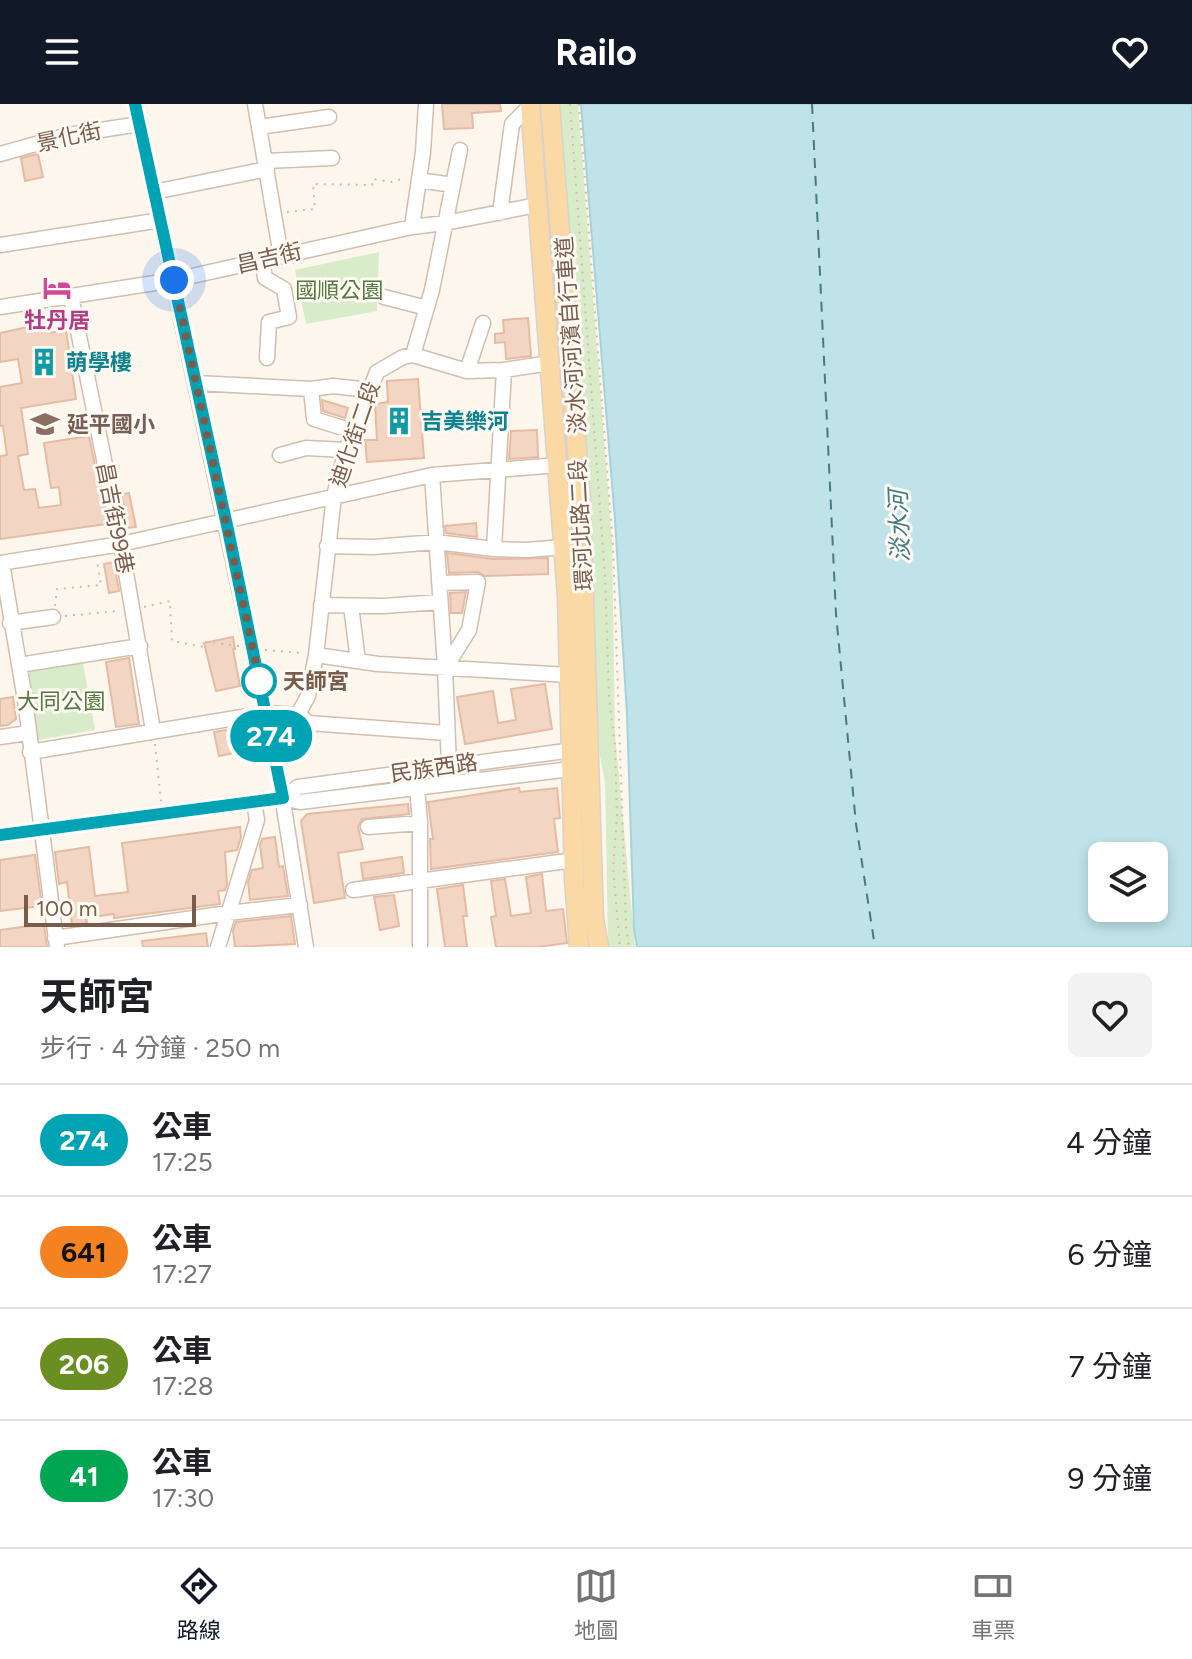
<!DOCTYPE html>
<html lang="zh-TW">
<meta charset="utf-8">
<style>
:root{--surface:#fff;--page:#f2f2f2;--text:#202124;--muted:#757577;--line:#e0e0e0;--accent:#111827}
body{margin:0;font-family:Figtree,"Noto Sans TC",sans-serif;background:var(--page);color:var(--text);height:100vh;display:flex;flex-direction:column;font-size:30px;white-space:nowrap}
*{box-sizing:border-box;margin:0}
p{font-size:26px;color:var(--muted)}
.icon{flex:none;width:44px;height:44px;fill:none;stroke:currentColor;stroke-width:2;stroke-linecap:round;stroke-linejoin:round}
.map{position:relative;height:843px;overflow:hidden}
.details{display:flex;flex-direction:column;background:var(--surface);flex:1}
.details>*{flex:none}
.badge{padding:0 16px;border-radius:26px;font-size:28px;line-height:52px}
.controls{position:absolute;left:1088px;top:738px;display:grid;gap:16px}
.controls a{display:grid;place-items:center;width:80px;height:80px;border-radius:12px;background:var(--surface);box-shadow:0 4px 12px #0003;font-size:40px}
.scale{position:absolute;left:24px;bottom:20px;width:172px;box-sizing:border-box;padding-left:8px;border:4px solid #7a5c4d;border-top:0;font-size:22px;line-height:28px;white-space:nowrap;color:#7a5c4d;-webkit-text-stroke:6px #fffaf3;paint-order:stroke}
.you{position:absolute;width:40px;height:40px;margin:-20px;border:6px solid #fff;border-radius:50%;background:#1a73e8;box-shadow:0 0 0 12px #1a73e833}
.map>.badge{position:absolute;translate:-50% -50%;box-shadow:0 0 0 4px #fff}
.round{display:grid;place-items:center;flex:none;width:84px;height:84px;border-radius:12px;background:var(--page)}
.overview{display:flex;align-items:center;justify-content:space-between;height:136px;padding:0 40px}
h1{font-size:38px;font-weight:700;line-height:60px}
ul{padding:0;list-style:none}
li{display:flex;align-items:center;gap:24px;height:112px;padding:0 40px;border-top:2px solid var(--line)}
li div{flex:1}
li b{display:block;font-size:30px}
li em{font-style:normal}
li .badge{min-width:88px;font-weight:700;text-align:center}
header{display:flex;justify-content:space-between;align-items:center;height:104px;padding:0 40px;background:var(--accent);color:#fff;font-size:36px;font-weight:700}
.menu{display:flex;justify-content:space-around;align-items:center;height:112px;border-top:2px solid var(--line);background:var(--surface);font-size:22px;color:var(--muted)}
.menu a{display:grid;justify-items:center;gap:4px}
.menu .on{color:var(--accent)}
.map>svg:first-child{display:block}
.green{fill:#d8ecc9}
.water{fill:#bfe3e8;stroke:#a5d3da;stroke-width:2;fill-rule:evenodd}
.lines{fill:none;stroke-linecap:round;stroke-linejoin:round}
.ferry{stroke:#437c86;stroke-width:2;stroke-dasharray:10 8;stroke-linecap:butt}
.building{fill:#f3d5c3;stroke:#e6bba3;stroke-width:2}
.minor-casing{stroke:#d1beb0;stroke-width:17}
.major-casing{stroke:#dad1cd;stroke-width:21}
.path{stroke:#d9b8a5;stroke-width:2;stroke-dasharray:2 6;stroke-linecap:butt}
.minor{stroke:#fff;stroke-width:14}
.major{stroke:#fbd9a5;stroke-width:18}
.line-casing{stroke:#fff;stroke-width:18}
.line{stroke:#00a3b4;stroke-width:12}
.walk{stroke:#7a5c4d;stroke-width:8;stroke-dasharray:0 14.4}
.stop-dot{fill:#fff;stroke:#00a3b4;stroke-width:4}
.labels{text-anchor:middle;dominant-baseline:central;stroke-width:6;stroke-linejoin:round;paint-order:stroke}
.street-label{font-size:22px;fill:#7a5c4d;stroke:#fffaf3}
.park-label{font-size:22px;fill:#537a41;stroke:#fffaf3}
.hotel-label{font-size:22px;font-weight:bold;fill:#b23c85;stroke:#fffaf3}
.culture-label{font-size:22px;font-weight:bold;fill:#0d838f;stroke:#fffaf3;text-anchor:start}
.education-label{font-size:22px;font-weight:bold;fill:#785e54;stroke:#fffaf3;text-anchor:start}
.stop-label{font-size:22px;font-weight:bold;fill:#7a5c4d;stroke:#fffaf3;text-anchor:start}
.water-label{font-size:24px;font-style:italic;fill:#437c86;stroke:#fffaf3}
</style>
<header><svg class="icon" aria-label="menu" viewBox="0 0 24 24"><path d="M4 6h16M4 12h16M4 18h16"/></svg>Railo<svg class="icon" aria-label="heart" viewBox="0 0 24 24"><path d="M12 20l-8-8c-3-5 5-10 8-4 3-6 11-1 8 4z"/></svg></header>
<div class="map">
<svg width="1192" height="843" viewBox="0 0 1192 843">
<rect width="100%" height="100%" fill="#fdf6ec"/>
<!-- green -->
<path class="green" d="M 556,0 L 578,0 L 612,438 L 615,630 L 635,843 L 608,843 L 605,678 L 595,627 Z
M 379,148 L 377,207 L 306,220 L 295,166 Z
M 83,559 L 95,626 L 38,636 L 28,567 Z"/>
<!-- water -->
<path class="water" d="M 581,0 L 1192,0 L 1192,843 L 637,843 L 634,825 L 627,610 L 615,416 ZM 1102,752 L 1154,752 L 1154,804 L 1102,804 Z"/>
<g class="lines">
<!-- ferry -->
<path class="ferry" d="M 812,0 L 836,510 L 856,720 L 875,843"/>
</g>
<!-- building -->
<path class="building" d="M 442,0 L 500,0 L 501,7 L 472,9 L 473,24 L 444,25 Z
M 38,50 L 43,73 L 25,77 L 21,54 Z
M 528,214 L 531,252 L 506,255 L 505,238 L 495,239 L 495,230 L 504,229 L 503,216 Z
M 46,219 L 48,229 L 66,226 L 76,295 L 21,304 L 28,350 L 18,352 L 24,386 L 35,385 L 39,404 L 61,401 L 59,383 L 51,384 L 44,339 L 89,332 L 107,420 L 0,435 L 0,352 L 7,351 L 3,322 L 0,322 L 0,283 L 22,279 L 18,255 L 0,258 L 0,229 Z
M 418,275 L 424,354 L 367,358 L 365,336 L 377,336 L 375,300 L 388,298 L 387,277 Z
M 322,296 L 348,304 L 345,314 L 323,307 Z
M 537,326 L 538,353 L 509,355 L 511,327 Z
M 129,389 L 136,423 L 128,424 L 121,391 Z
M 476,419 L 477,433 L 446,429 L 445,422 Z
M 447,449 L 494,455 L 548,454 L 548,470 L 485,472 L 478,468 L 449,469 Z
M 114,458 L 119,487 L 109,489 L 104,460 Z
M 466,488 L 462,509 L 451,509 L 450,489 Z
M 233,533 L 235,545 L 233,545 L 240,582 L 216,587 L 204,539 Z
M 129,554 L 139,620 L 116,623 L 106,558 Z
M 545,580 L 552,625 L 465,640 L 457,593 L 493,587 L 498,619 L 516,616 L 511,585 Z
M 13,593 L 16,615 L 8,621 L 0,622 L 0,595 Z
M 249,622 L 254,645 L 219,652 L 214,628 Z
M 519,684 L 520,688 L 557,684 L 560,714 L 554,715 L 558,748 L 431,765 L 430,735 L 433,735 L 428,698 Z
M 408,700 L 409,710 L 362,715 L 358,723 L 363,745 L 338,749 L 345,794 L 314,799 L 301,717 L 307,710 Z
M 240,723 L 241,733 L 237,746 L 225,748 L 227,780 L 225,786 L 218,787 L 220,800 L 114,814 L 114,810 L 86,814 L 87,819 L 72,821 L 67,778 L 59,780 L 55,748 L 89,743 L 95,792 L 128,788 L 122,739 Z
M 275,733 L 279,763 L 283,762 L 288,792 L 250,796 L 248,778 L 252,766 L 263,764 L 260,741 L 262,735 Z
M 35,751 L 42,802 L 0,807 L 0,756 Z
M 402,753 L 404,769 L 363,775 L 361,759 Z
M 542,770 L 546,807 L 563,805 L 567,839 L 538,843 L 496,843 L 491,813 L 496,812 L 491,777 L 505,775 L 511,812 L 531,809 L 526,773 Z
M 463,781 L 467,812 L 463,812 L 467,843 L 445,843 L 437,785 Z
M 394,791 L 399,822 L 380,826 L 374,793 Z
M 291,812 L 295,840 L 235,843 L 233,827 L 236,818 Z
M 44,820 L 47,843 L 0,843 L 0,826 Z
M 206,829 L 208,843 L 143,843 L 142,837 Z"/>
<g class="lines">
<defs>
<path id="minor" d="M 135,0 L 278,666 L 306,843
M 255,0 L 281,152
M 259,23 L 329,13
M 0,50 L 68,31 L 140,20
M 266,57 L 332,54
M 419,76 L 453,81
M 154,88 L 267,65
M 500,109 L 512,20 L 530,2
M 412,123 L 423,48 L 426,0
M 0,141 L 161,116
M 262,155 L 265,174 L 284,185 L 289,213 L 269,218 L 267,254
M 71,192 L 121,440 L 153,626
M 384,193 L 427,204
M 0,203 L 174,176 L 412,123 L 445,119 L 537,101
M 413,251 L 467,267 L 504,266 L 550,259
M 467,267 L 483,219
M 196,279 L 311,285 L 314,315 L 353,327
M 311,285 L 333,282 L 370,286
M 280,351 L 306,344 L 346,346
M 432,371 L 445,563 L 449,662
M 327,442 L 374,443 L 436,438 L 494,445 L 504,266
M 494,445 L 527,446 L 564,443
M 0,459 L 121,440 L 432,371 L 559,361
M 2,459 L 25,596 L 57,843
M 439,479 L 478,478 L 469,526 L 446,563
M 321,501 L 384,502 L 440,498
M 351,502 L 358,557
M 10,519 L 53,513
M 316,551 L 378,560 L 569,571
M 19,561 L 140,542
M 0,633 L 28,629
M 30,648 L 266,609 L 300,611 L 308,619 L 447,629
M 275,653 L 308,592 L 316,551 L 334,392 L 346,346 L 377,268 L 403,253 L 413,251 L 432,186 L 460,46
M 417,682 L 420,719 L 420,843
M 283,694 L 298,683 L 580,645
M 368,723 L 420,719
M 0,731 L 265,696 L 283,694 L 300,698 L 579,664
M 353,786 L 574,756
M 55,834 L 228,809 L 300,801
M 218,843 L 257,716 L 254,698"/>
<path id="major" d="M 530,0 L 567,493 L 574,774 L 579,843
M 550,0 L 581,397 L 594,815 L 599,843"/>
</defs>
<!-- minor casing -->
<use href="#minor" class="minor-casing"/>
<!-- major casing -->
<use href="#major" class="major-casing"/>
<!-- path -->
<path class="path" d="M 570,0 L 605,472 L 609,592 L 615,643 L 617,713 L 613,764 L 620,843
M 579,0 L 613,443 L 626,822 L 629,843
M 287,108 L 315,105 L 313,80 L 372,81 L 373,75 L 391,78 L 406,74
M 55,502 L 57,485 L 101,481 L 97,457
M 144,503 L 170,497 L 172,537 L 204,543 L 206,538 L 239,542
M 65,512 L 118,507
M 265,546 L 302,549
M 155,640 L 161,697"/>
<!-- minor -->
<use href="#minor" class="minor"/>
<!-- major -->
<use href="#major" class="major"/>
</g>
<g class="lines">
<defs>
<path id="line" d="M 0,731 L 283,694 L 228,426 L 135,0"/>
</defs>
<!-- line casing -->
<use href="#line" class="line-casing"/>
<!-- line -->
<use href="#line" class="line"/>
<!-- walk -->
<path class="walk" d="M 174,176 L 262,588 L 259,577"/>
</g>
<!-- icons -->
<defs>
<symbol id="hotel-bare" viewBox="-9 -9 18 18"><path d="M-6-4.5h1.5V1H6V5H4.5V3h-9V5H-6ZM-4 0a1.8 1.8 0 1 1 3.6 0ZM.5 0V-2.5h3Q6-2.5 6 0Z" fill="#d1479c" stroke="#fffaf3" stroke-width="2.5" paint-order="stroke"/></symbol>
<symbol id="building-bare" viewBox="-9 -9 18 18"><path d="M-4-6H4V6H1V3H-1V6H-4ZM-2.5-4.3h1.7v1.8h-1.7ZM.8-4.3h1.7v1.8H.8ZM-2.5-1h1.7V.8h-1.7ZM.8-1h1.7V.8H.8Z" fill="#0f9aa8" stroke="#fffaf3" stroke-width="2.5" paint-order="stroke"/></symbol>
<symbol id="school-bare" viewBox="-9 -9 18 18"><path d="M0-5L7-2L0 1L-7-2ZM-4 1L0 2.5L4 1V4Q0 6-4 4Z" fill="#8d6e63" stroke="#fffaf3" stroke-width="2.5" paint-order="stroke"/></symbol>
</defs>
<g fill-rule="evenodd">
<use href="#hotel-bare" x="37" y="164" width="40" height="40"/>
<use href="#building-bare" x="24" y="238" width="40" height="40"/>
<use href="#building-bare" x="379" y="297" width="40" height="40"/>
<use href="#school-bare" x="25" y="300" width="40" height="40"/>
</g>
<!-- markers -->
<circle class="stop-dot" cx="259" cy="577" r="16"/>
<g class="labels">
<!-- street labels -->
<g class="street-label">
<text transform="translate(69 33) rotate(-12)">景化街</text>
<text transform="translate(269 154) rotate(-13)">昌吉街</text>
<text transform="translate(571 231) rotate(-94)">淡水河河濱自行車道</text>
<text transform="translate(355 330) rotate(-71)">迪化街二段</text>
<text transform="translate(115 414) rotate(79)">昌吉街99巷</text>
<text transform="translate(581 421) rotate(-93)">環河北路二段</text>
<text transform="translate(434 664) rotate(-8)">民族西路</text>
</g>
<!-- park labels -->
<g class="park-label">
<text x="339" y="186">國順公園</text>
<text x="61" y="597">大同公園</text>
</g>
<!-- hotel labels -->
<g class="hotel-label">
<text x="57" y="216">牡丹居</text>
</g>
<!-- culture labels -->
<g class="culture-label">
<text x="66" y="258">萌學樓</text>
<text x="421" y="317">吉美樂河</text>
</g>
<!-- education labels -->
<g class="education-label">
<text x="67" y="320">延平國小</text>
</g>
<!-- stop labels -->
<g class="stop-label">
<text x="283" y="577">天師宮</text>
</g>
<!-- water labels -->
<g class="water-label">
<text transform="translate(899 422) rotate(-92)">淡水河</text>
</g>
</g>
</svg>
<div class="controls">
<a><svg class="icon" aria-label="layers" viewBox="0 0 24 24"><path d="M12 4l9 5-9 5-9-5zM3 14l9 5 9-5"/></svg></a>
</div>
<div class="scale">100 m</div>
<div class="you" style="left:174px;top:176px"></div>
<b class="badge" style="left:271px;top:632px;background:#00a3b4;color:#fff">274</b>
</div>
<section class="details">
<div class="overview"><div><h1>天師宮</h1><p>步行 · 4 分鐘 · 250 m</p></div><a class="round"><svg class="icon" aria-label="heart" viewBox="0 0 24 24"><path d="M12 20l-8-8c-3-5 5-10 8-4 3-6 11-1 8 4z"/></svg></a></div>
<ul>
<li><span class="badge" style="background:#00a3b4;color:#fff">274</span><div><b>公車</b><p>17:25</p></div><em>4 分鐘</em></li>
<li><span class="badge" style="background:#f58220;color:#111">641</span><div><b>公車</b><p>17:27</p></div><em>6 分鐘</em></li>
<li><span class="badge" style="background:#6b8e23;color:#fff">206</span><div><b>公車</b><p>17:28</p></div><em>7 分鐘</em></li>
<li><span class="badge" style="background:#00a651;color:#fff">41</span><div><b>公車</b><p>17:30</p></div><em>9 分鐘</em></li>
</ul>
</section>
<nav class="menu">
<a class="on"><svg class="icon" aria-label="directions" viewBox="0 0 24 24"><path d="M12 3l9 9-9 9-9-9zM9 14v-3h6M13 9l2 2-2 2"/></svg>路線</a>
<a><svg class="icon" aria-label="map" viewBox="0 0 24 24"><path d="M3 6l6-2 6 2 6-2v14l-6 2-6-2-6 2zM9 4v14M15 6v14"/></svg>地圖</a>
<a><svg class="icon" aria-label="tickets" viewBox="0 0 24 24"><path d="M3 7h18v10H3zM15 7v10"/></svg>車票</a>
</nav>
